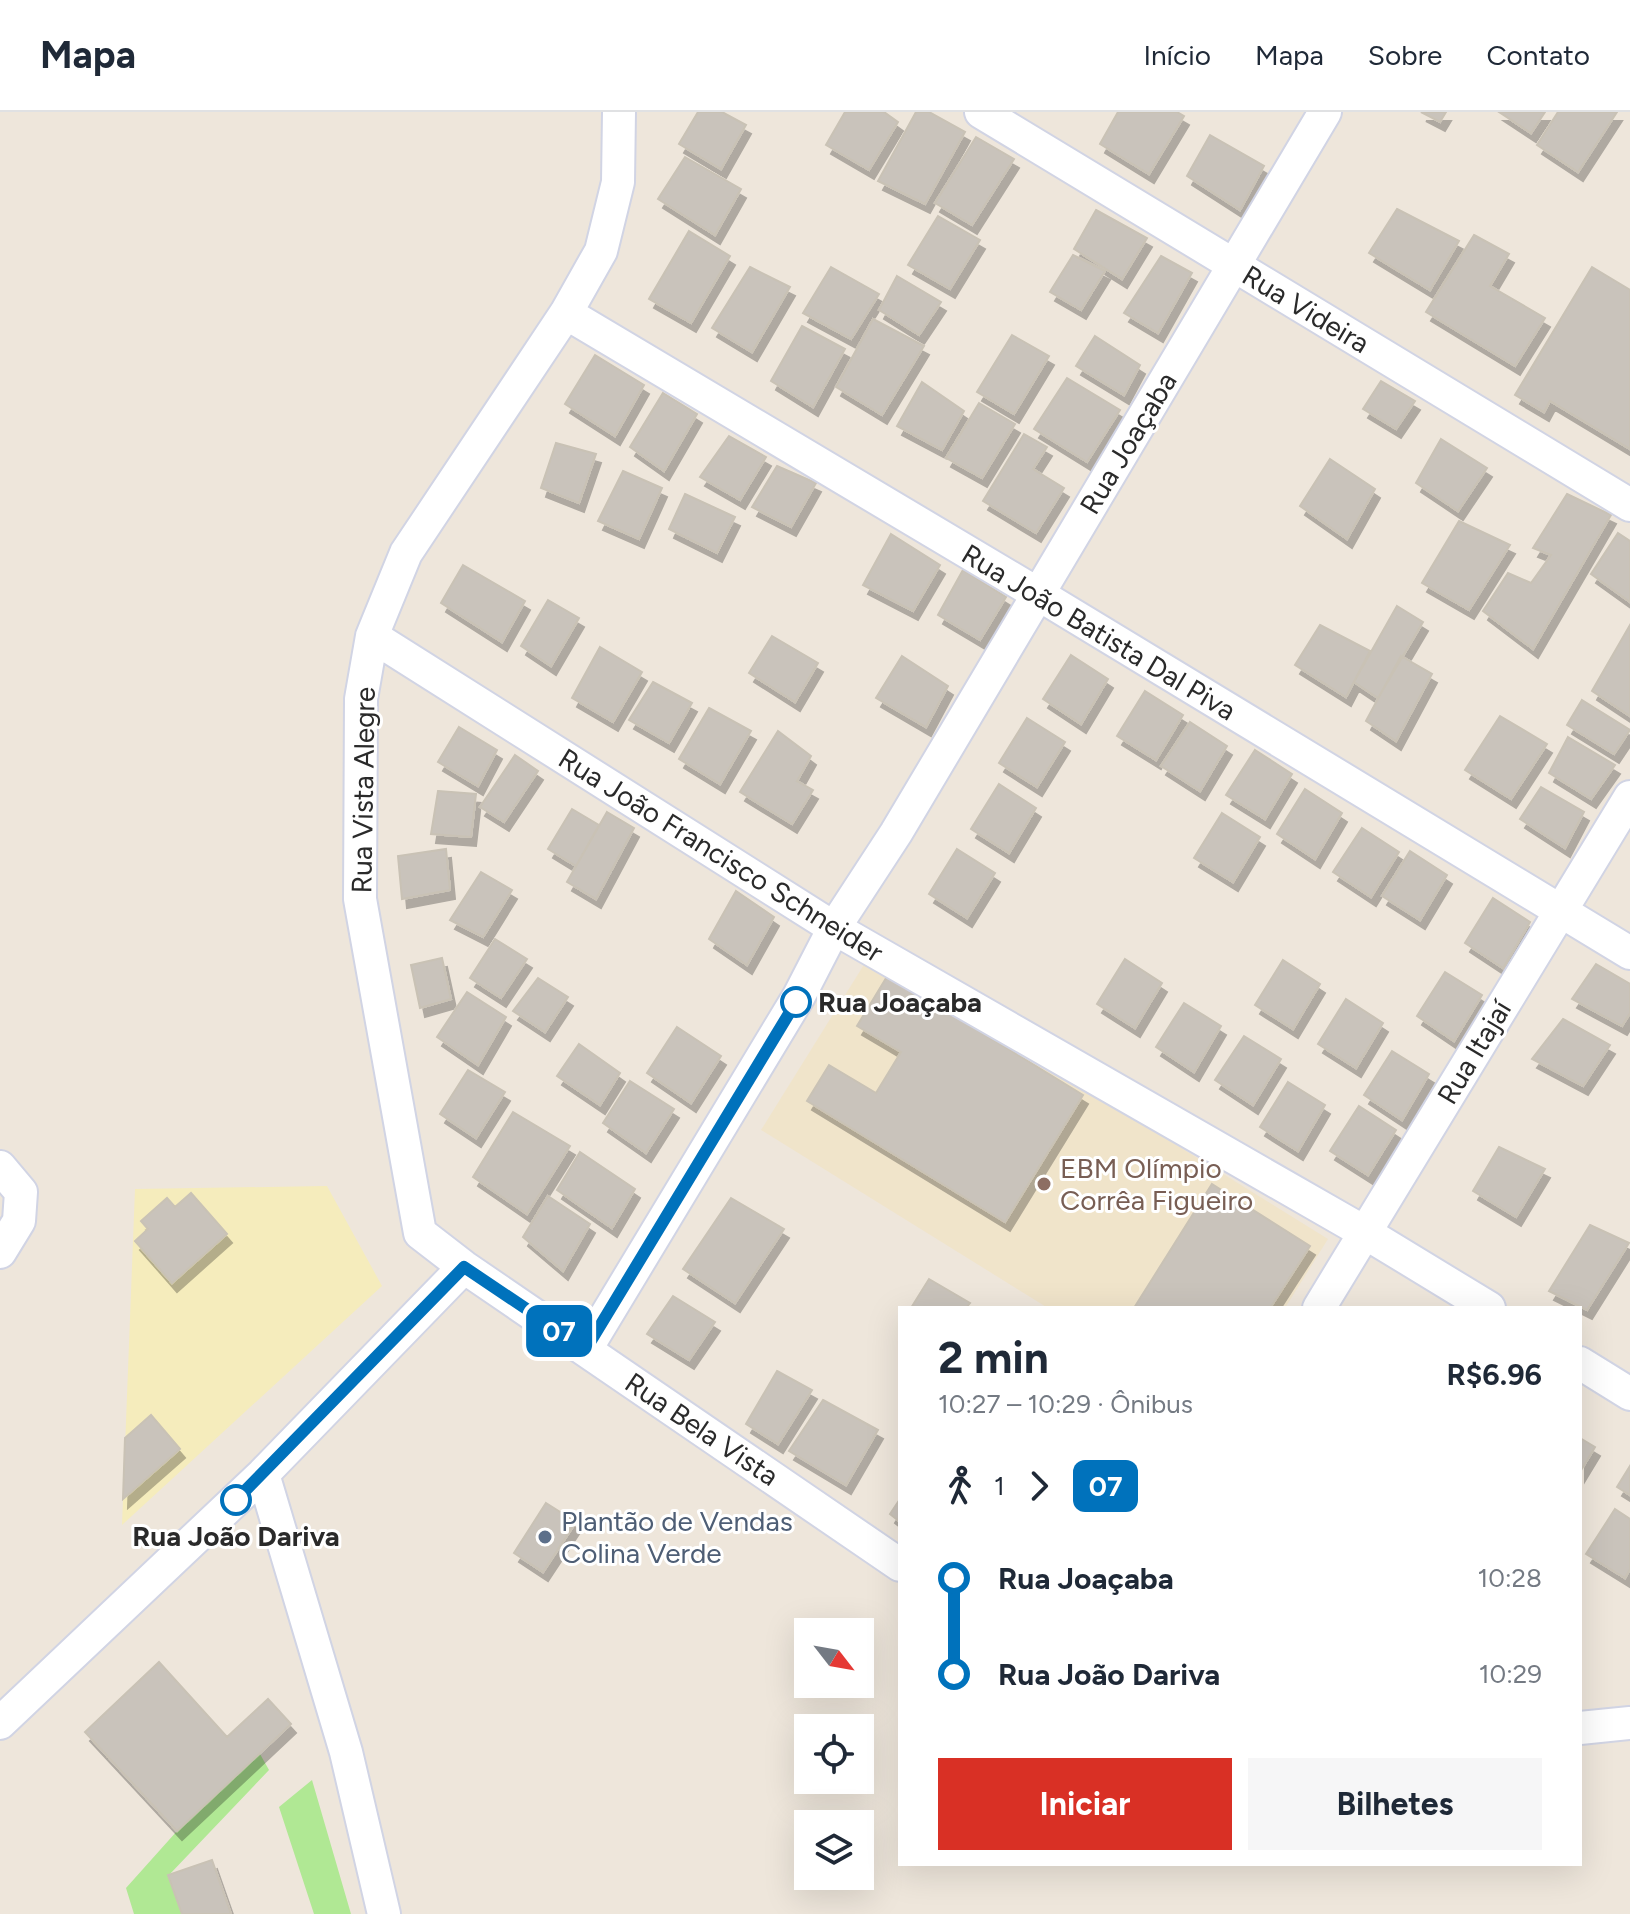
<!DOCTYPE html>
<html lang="pt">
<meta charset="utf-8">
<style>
:root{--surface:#fff;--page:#f6f6f7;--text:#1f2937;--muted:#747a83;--line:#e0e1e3;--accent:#d93025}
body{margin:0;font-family:Figtree,sans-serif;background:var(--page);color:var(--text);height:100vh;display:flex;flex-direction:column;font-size:30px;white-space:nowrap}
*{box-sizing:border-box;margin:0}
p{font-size:26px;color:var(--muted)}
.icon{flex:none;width:44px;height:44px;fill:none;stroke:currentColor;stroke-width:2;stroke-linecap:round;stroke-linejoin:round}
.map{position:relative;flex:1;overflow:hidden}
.side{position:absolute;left:898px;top:1194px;width:684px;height:560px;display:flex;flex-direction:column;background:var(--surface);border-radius:0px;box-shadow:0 8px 32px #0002}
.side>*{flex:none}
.badge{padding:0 16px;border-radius:12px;font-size:28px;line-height:52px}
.needle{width:52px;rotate:121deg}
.tools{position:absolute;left:794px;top:1506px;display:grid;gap:16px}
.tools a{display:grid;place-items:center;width:80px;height:80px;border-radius:0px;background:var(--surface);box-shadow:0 8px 32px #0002;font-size:40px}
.map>.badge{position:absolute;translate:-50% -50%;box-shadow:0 0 0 4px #fff}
.legs{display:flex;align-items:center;gap:12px;height:88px;padding:0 40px;font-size:26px}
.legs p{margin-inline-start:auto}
.headline{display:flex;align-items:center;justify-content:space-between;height:136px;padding:0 40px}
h1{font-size:44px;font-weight:700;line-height:60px}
.primary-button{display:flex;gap:16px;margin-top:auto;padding:16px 40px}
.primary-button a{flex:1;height:92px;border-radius:0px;background:var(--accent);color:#fff;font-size:32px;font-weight:700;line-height:92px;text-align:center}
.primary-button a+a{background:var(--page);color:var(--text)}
ul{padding:0 40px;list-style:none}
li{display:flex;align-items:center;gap:28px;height:96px;font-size:30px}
li i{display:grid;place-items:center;width:12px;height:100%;margin:0 10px;background:currentColor}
li i::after{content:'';width:20px;height:20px;margin:-10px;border:6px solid;border-radius:50%;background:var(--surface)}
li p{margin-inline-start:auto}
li:first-child i{background:linear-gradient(#0000 50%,currentColor 0)}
li:last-child i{background:linear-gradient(currentColor 50%,#0000 0)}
header{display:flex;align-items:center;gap:48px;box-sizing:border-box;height:112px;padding:0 40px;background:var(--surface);border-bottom:2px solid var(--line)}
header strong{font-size:38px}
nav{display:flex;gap:44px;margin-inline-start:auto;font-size:28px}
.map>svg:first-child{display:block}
.education{fill:#f0e4ca}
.green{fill:#b0e894}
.sand{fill:#f5ecbc}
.building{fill:#c9c3bb;stroke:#c9c2b5;stroke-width:2;filter:url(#shadow)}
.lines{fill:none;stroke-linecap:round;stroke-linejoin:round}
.minor-casing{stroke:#d1d4e4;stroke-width:36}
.minor{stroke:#fff;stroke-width:32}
.line-1-casing{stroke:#fff;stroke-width:18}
.line-1{stroke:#0072bc;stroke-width:12}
.stop-1-dot{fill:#fff;stroke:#0072bc;stroke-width:4}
.education-dot{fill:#8d6e63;stroke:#fff;stroke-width:3}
.service-dot{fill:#5c6f8a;stroke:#fff;stroke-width:3}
.labels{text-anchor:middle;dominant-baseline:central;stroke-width:6;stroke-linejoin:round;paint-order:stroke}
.street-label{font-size:28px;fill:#2a2a2a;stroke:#fff}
.stop-label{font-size:28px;font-weight:bold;fill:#2a2a2a;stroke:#fff;text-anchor:start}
.education-label{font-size:28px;fill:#785e54;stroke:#fff;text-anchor:start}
.service-label{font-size:28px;fill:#4e5e75;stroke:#fff;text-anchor:start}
</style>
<header>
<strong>Mapa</strong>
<nav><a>Início</a><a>Mapa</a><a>Sobre</a><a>Contato</a></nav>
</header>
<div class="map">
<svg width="1630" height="1802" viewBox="0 0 1630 1802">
<defs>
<filter id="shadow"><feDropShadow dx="5" dy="9" stdDeviation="0" flood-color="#0004"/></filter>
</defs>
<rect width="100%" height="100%" fill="#eee6db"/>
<!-- education -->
<path class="education" d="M 870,843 L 1328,1127 L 1285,1196 L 1048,1196 L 761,1018 Z"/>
<!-- green -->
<path class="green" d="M 260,1642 L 269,1658 L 169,1763 L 182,1802 L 134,1802 L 126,1776 L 177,1719 Z
M 312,1668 L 351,1802 L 314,1802 L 279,1695 Z"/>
<!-- sand -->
<path class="sand" d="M 327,1074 L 382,1174 L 122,1413 L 135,1077 Z"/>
<!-- building -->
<path class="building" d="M 698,0 L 722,0 L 746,13 L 721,57 L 679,32 Z
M 845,0 L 884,0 L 898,10 L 869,58 L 826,33 Z
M 916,0 L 929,0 L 965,20 L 925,92 L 878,69 Z
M 1118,0 L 1177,0 L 1184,4 L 1149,62 L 1100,32 Z
M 1421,0 L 1446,0 L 1440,10 Z
M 1499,0 L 1545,0 L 1531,21 Z
M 1558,0 L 1617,0 L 1578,60 L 1537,33 Z
M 1210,23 L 1264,54 L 1240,98 L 1187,64 Z
M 976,25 L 1014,47 L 972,113 L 935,91 Z
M 685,45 L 741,77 L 715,123 L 658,87 Z
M 1397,97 L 1459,129 L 1430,178 L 1369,141 Z
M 1096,98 L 1147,126 L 1122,167 L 1074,137 Z
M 938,104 L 980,128 L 950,177 L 908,153 Z
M 689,119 L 730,144 L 691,211 L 649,187 Z
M 1474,123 L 1509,142 L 1490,174 L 1545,206 L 1515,254 L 1426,200 Z
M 1073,143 L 1105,159 L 1081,198 L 1050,180 Z
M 1161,144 L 1192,161 L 1158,221 L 1124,201 Z
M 750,155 L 790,175 L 752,240 L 712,216 Z
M 831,155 L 879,182 L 851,227 L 803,201 Z
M 1592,155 L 1630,178 L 1630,337 L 1550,289 L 1544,300 L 1515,283 Z
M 897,164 L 941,190 L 919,223 L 879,198 Z
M 873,207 L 924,234 L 882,303 L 836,275 Z
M 802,214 L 845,237 L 813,295 L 771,269 Z
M 1012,223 L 1049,244 L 1014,302 L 977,280 Z
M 1095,224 L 1140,253 L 1124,283 L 1076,254 Z
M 595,243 L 644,273 L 615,324 L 565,292 Z
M 1067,266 L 1120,298 L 1087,350 L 1034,317 Z
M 1381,269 L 1415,289 L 1396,317 L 1363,297 Z
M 922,270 L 964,299 L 942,338 L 897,314 Z
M 663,281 L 697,302 L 664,359 L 630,335 Z
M 979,291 L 1015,312 L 982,366 L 946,346 Z
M 1024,322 L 1047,335 L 1033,357 L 1064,376 L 1036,421 L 983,389 Z
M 729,324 L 766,345 L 740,388 L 700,365 Z
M 1441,327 L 1487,356 L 1458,399 L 1416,371 Z
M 556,331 L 596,342 L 579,391 L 541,376 Z
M 1330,347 L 1375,377 L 1347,427 L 1300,394 Z
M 777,354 L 816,371 L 791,415 L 752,395 Z
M 623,359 L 662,376 L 639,427 L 598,409 Z
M 685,382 L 735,405 L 717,441 L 669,417 Z
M 1567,382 L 1611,403 L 1533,537 L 1483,499 L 1508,461 L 1531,471 L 1551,443 L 1533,436 Z
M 1459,409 L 1510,433 L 1469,498 L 1422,471 Z
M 1618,421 L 1630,429 L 1630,490 L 1591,462 Z
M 891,422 L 940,453 L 913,499 L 863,473 Z
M 463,453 L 525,489 L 502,530 L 441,491 Z
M 963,458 L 1006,485 L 980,528 L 938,503 Z
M 548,488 L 579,506 L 551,554 L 521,534 Z
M 1397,494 L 1423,510 L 1378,586 L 1354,570 Z
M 1320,513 L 1370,539 L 1346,585 L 1295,553 Z
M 1630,513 L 1630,604 L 1592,579 Z
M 772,524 L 818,551 L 795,590 L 749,561 Z
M 600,535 L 642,560 L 613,610 L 572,586 Z
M 1071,543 L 1108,567 L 1081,612 L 1043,587 Z
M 902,544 L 948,574 L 926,615 L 876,586 Z
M 1401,544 L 1432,562 L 1396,629 L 1366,609 Z
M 653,570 L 692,591 L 669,631 L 629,608 Z
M 1145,579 L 1183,603 L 1156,648 L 1117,624 Z
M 1582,588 L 1630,618 L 1614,642 L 1567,613 Z
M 709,596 L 751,619 L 720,672 L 679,647 Z
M 1500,604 L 1547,632 L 1511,687 L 1465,658 Z
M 1027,606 L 1065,630 L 1037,675 L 999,651 Z
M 1190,610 L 1227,634 L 1200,679 L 1161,654 Z
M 459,615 L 497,638 L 478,674 L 438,650 Z
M 778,619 L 811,644 L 797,669 L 813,678 L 792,712 L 740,680 Z
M 1568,625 L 1615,653 L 1591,687 L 1549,661 Z
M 1255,638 L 1292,662 L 1265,707 L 1226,683 Z
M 515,643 L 538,659 L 504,710 L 480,695 Z
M 999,672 L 1036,696 L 1009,741 L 971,717 Z
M 1541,675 L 1584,700 L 1565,736 L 1520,707 Z
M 1305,677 L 1342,701 L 1315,747 L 1277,722 Z
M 438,679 L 476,682 L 471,725 L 431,722 Z
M 572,697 L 599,713 L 576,754 L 548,737 Z
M 607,700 L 634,716 L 596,787 L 567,770 Z
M 1222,701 L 1260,725 L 1233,770 L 1194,746 Z
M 1362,716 L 1399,740 L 1371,785 L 1333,760 Z
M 446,737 L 450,778 L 402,787 L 398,744 Z
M 957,737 L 995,761 L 967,806 L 929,782 Z
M 1410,739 L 1447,763 L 1420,808 L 1382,784 Z
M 481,760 L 512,778 L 483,825 L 450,808 Z
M 736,779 L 774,805 L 747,853 L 709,827 Z
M 1493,786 L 1530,810 L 1503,856 L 1465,831 Z
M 495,827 L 527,847 L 501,886 L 470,866 Z
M 442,846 L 451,887 L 420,896 L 411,853 Z
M 1125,847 L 1162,871 L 1135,916 L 1097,892 Z
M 1283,848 L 1320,872 L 1293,917 L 1255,893 Z
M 1596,852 L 1630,872 L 1630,901 L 1622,914 L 1572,887 Z
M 1445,860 L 1482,883 L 1454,929 L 1417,904 Z
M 888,863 L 1083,983 L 1005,1110 L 807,989 L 829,953 L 876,981 L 901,940 L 857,914 Z
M 538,866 L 568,885 L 545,920 L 513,899 Z
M 467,880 L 506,905 L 478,953 L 437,925 Z
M 1346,887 L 1383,911 L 1356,956 L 1318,932 Z
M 1184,891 L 1221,914 L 1194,960 L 1156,935 Z
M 1563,907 L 1610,933 L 1583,974 L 1532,947 Z
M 677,915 L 721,944 L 691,991 L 647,961 Z
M 1244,924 L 1281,947 L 1253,993 L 1215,968 Z
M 579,932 L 620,961 L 600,993 L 557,964 Z
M 1392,939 L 1429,962 L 1402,1008 L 1364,983 Z
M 468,958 L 505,980 L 476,1026 L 440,1002 Z
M 630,969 L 674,997 L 646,1041 L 603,1011 Z
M 1288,970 L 1325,993 L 1298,1039 L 1260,1015 Z
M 1359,994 L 1396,1018 L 1368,1063 L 1330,1039 Z
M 513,1000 L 570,1034 L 527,1102 L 473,1065 Z
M 1499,1035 L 1545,1057 L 1516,1105 L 1473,1079 Z
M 580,1040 L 635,1077 L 612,1116 L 557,1078 Z
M 1212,1072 L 1310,1134 L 1270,1196 L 1134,1196 Z
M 191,1081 L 227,1122 L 172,1171 L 135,1129 L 148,1117 L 141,1109 L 167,1086 L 175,1095 Z
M 548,1084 L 590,1112 L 563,1159 L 523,1125 Z
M 731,1086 L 784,1117 L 735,1191 L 683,1157 Z
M 1590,1113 L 1629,1131 L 1587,1198 L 1549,1179 Z
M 929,1167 L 970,1191 L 966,1196 L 911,1196 Z
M 673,1184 L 715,1210 L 689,1248 L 647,1222 Z
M 777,1259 L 812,1278 L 778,1332 L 746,1312 Z
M 823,1288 L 878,1318 L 846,1373 L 789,1339 Z
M 151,1303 L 180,1337 L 123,1387 L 125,1326 Z
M 1580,1326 L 1595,1335 L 1580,1360 Z
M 1630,1354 L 1630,1383 L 1617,1375 Z
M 900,1387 L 900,1410 L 890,1402 Z
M 546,1391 L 576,1410 L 543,1460 L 514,1441 Z
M 1615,1397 L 1630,1407 L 1630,1457 L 1625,1466 L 1586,1442 Z
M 159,1550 L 227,1625 L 268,1587 L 291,1612 L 177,1719 L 85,1620 Z
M 212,1748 L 231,1802 L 182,1802 L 168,1763 Z"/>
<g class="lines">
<defs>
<path id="minor" d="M 619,0 L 618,70 L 601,139 L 566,201 L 406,441 L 372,524 L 361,587 L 360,787 L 420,1121 L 464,1155 L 900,1453
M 981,0 L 1630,393
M 566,201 L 1038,482 L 1630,841
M 372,524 L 834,816 L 1364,1120 L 1489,1196
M 0,1055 L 21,1080 L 19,1109 L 0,1140
M 1319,1196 L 1630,685
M 586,1237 L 799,884 L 834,816 L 896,721 L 1325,0
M 1580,1251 L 1630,1282
M 263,1362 L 346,1640 L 384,1802
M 0,1611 L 263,1362 L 464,1155
M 1580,1616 L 1630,1611"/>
</defs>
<!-- minor casing -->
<use href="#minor" class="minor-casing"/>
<!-- minor -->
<use href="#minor" class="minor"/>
</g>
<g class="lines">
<defs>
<path id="line-1" d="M 236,1388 L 464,1155 L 586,1237 L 796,890"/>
</defs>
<!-- line-1 casing -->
<use href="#line-1" class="line-1-casing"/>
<!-- line-1 -->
<use href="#line-1" class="line-1"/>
</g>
<!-- markers -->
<g class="stop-1-dot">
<circle cx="796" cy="890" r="14"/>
<circle cx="236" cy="1388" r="14"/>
</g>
<circle class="education-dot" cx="1044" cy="1072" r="8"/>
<circle class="service-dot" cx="545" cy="1425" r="8"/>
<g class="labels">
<!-- street labels -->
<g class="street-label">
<text transform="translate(1306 197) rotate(31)">Rua Videira</text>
<text transform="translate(1128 331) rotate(-59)">Rua Joaçaba</text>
<text transform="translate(1099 520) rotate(31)">Rua João Batista Dal Piva</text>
<text transform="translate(363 678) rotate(-89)">Rua Vista Alegre</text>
<text transform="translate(721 743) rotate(32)">Rua João Francisco Schneider</text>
<text transform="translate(1474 940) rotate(-59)">Rua Itajaí</text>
<text transform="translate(702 1317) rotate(34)">Rua Bela Vista</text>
</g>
<!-- stop labels -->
<g class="stop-label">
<text x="818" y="890">Rua Joaçaba</text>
<text x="236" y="1424" text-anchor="middle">Rua João Dariva</text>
</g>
<!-- education labels -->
<g class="education-label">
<text x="1060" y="1056">EBM Olímpio<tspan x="1060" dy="32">Corrêa Figueiro</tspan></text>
</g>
<!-- service labels -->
<g class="service-label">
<text x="561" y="1409">Plantão de Vendas<tspan x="561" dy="32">Colina Verde</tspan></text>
</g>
</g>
</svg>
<div class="tools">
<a><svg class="needle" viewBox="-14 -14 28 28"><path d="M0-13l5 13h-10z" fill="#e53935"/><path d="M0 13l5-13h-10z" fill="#747a83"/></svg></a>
<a><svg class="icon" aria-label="locate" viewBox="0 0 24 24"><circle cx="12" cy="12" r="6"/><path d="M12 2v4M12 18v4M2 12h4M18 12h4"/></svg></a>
<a><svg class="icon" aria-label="layers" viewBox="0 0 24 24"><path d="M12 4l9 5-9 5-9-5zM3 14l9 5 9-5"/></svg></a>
</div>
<b class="badge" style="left:559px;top:1219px;background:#0072bc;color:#fff">07</b>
<section class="side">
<div class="headline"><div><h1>2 min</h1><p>10:27 – 10:29 · Ônibus</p></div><b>R$6.96</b></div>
<div class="legs"><svg class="icon" aria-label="walk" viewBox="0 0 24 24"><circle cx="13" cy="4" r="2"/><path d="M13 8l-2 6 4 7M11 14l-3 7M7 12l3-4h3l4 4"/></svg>1<svg class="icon" aria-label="forward" viewBox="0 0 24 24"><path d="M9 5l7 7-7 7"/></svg><b class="badge" style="background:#0072bc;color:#fff">07</b></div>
<ul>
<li><i style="color:#0072bc"></i><b>Rua Joaçaba</b><p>10:28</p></li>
<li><i style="color:#0072bc"></i><b>Rua João Dariva</b><p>10:29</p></li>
</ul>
<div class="primary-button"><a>Iniciar</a><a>Bilhetes</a></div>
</section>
</div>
